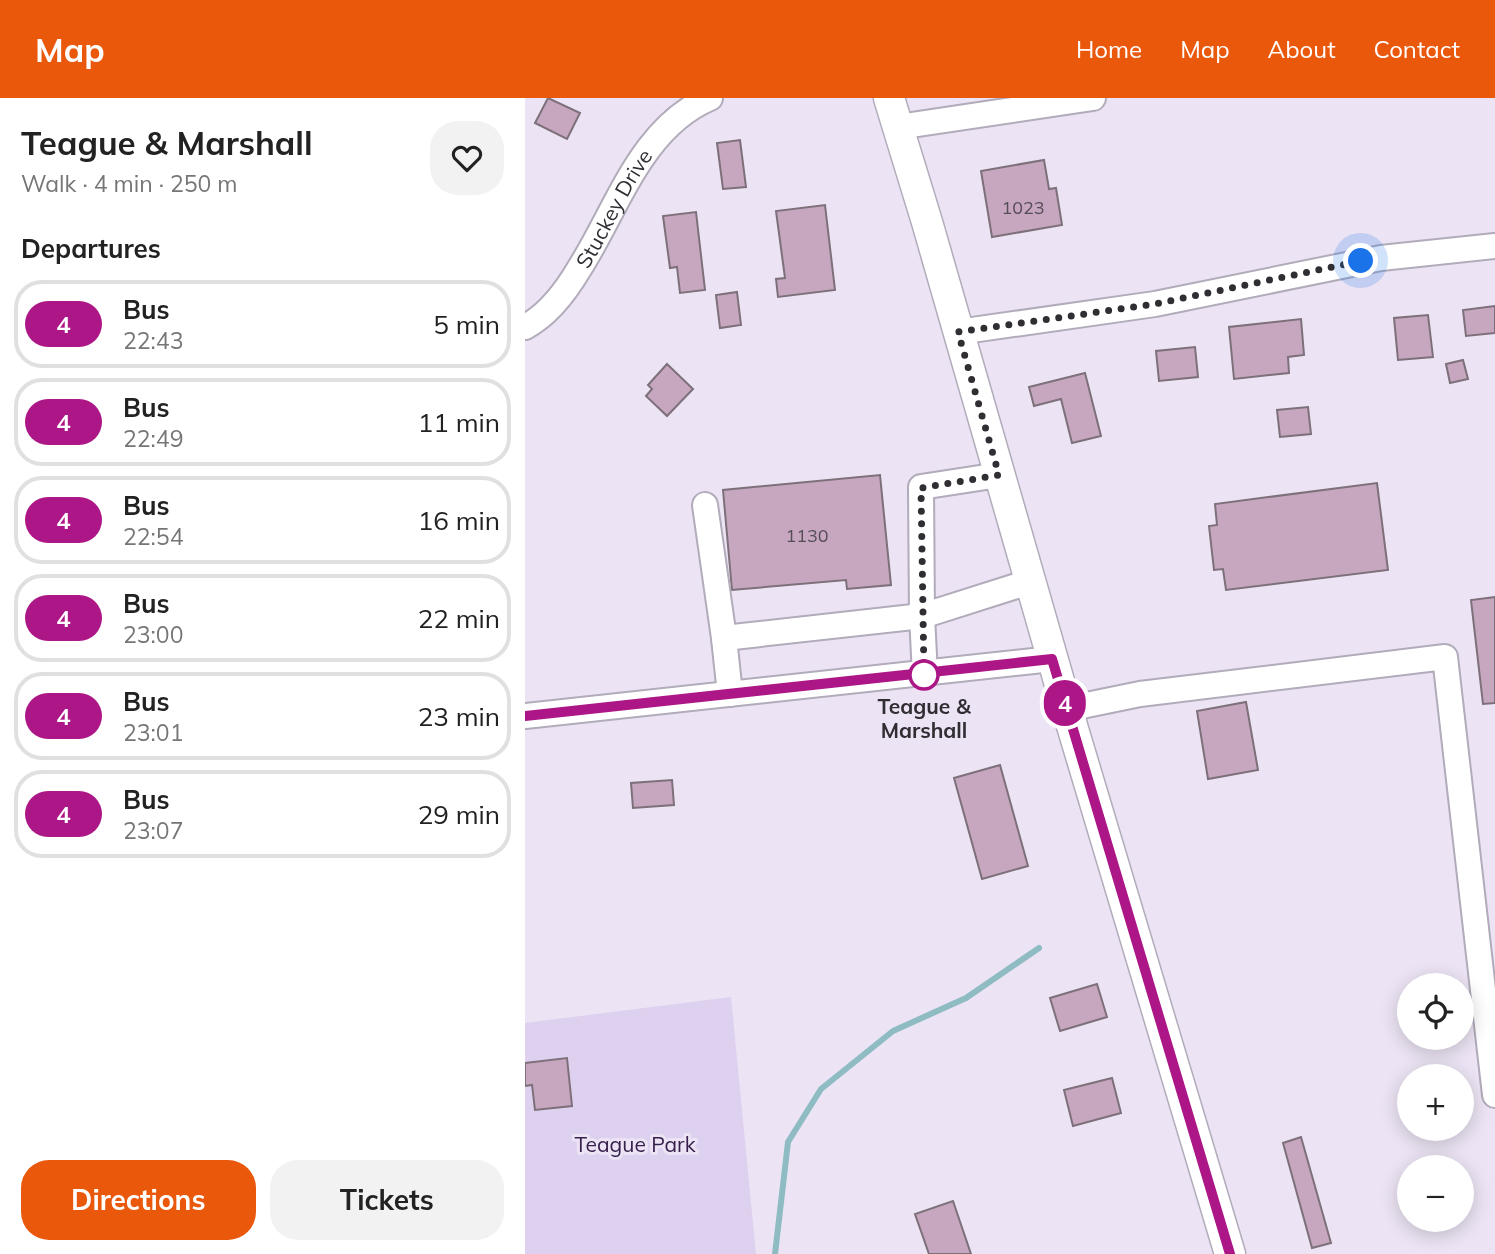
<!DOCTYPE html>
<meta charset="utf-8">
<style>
:root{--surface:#fff;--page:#f2f2f2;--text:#222;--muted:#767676;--line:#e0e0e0;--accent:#ea580c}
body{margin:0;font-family:Mulish,sans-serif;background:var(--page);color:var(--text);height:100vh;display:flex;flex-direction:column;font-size:26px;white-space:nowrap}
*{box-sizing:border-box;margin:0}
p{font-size:23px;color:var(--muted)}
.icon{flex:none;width:38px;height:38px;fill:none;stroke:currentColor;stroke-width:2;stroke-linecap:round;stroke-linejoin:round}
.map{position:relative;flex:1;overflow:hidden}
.sheet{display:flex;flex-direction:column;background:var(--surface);width:525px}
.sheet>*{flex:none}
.badge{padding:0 14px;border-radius:23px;font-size:24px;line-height:46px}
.fabs{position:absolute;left:872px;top:875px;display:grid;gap:14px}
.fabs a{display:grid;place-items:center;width:77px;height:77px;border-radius:50%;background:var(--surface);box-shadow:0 4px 18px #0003;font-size:35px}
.you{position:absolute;width:35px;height:35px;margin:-18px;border:5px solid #fff;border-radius:50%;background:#1a73e8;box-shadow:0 0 0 10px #1a73e833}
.map>.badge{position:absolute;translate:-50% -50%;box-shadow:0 0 0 4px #fff}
h2{padding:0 21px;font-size:26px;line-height:63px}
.round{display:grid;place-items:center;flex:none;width:74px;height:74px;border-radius:28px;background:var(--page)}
.summary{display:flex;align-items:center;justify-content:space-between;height:119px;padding:0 21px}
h1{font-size:33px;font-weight:700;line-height:52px}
.action{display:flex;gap:14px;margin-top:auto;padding:14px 21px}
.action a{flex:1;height:80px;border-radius:28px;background:var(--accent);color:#fff;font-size:28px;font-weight:700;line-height:80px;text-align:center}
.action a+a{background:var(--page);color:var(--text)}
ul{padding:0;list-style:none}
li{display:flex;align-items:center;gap:21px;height:88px;margin:0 14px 10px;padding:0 7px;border:4px solid var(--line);border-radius:28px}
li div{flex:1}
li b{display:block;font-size:26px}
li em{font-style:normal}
li .badge{min-width:77px;font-weight:700;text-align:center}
header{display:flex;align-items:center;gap:42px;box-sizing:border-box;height:98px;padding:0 35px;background:var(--accent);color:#fff}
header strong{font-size:33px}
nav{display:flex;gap:38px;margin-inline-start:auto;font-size:24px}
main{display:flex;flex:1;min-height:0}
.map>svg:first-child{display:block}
.green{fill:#ded0ef}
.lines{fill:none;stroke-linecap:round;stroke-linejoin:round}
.stream{stroke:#8fbcc3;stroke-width:6}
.building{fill:#c6a7bf;stroke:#7d707a;stroke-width:2}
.minor-casing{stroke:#b1abba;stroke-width:28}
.major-casing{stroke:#b1abba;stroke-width:33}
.minor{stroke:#fff;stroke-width:24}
.major{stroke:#fff;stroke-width:30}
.line-casing{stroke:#fff;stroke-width:16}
.line{stroke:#ad1687;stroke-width:10}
.walk{stroke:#302d33;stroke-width:7;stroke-dasharray:0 12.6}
.stop-dot{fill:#fff;stroke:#ad1687;stroke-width:3.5}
.labels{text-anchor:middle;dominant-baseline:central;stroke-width:6;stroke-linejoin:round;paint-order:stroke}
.number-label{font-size:18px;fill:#564c56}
.street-label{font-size:21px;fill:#302d33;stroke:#ece4f4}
.stop-label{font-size:21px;font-weight:bold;fill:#302d33;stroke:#ece4f4}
.park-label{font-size:21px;fill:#37214c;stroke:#ece4f4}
</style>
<header>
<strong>Map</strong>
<nav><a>Home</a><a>Map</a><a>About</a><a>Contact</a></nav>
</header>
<main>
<section class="sheet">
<div class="summary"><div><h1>Teague &amp; Marshall</h1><p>Walk · 4 min · 250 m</p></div><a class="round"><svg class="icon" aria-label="heart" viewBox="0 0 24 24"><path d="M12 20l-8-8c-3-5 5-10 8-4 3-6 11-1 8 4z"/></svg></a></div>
<h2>Departures</h2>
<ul>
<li><span class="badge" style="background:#ad1687;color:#fff">4</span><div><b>Bus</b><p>22:43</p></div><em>5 min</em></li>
<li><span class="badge" style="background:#ad1687;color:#fff">4</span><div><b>Bus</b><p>22:49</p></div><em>11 min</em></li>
<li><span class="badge" style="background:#ad1687;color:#fff">4</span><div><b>Bus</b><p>22:54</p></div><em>16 min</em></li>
<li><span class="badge" style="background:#ad1687;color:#fff">4</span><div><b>Bus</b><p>23:00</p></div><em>22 min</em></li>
<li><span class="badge" style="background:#ad1687;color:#fff">4</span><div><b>Bus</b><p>23:01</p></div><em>23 min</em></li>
<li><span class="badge" style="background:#ad1687;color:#fff">4</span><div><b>Bus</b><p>23:07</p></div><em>29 min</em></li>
</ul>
<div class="action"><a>Directions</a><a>Tickets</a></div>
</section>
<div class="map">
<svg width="970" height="1156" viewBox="0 0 970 1156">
<rect width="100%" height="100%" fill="#ece4f4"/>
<!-- green -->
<path class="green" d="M 206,899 L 231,1156 L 0,1156 L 0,925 Z"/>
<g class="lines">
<!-- stream -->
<path class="stream" d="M 250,1156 L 263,1044 L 296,991 L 368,933 L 441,900 L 514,850"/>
</g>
<!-- building -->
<path class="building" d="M 23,0 L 55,15 L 42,41 L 10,25 Z
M 215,42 L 221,89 L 198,91 L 192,45 Z
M 519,62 L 524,91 L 531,90 L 537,127 L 467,139 L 456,73 Z
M 300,107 L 310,192 L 253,199 L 251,181 L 260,180 L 251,113 Z
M 171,114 L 180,192 L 155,195 L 152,169 L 145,170 L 138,118 Z
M 212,194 L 216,227 L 195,230 L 191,197 Z
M 970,208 L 970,235 L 941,238 L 938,212 Z
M 903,217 L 908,259 L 873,262 L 869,220 Z
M 776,221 L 779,257 L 763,259 L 764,275 L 709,281 L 704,229 Z
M 670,249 L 673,279 L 634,283 L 631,253 Z
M 938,262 L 943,281 L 925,285 L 921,266 Z
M 142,266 L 168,291 L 142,318 L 121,298 L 127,291 L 123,287 Z
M 560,275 L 576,338 L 547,345 L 536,301 L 509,308 L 504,289 Z
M 783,309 L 786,336 L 755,339 L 752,312 Z
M 355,377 L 366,487 L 322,491 L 321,482 L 207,492 L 198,392 Z
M 852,385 L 863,472 L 701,492 L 698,471 L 689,472 L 684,428 L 692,427 L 690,406 Z
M 970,499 L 970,605 L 958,606 L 946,502 Z
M 721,604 L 733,672 L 683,681 L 672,613 Z
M 475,667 L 503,768 L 457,781 L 429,680 Z
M 147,682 L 149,707 L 108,710 L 106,685 Z
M 572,886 L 582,919 L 535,933 L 525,900 Z
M 42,960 L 47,1008 L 10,1012 L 7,987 L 0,988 L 0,965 Z
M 587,980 L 596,1015 L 548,1028 L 539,992 Z
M 776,1039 L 806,1145 L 787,1150 L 758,1045 Z
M 428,1103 L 446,1156 L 404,1156 L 390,1116 Z"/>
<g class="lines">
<defs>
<g id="minor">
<path d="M 373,29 L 568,0"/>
<path id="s1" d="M 0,229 C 23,217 41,193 54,171 C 92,112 115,30 185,0"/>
<path d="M 433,234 L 630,206 L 856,160 L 970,148"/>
<path d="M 180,407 L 199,540"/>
<path d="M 400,577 L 397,518 L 396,389 L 474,377"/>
<path d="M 205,596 L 199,540 L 397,518 L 504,484"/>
<path d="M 542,611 L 615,596 L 920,559 L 970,997"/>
<path d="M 0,618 L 527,561"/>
</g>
<path id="major" d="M 364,0 L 402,124 L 542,611 L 705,1156"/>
</defs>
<!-- minor casing -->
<use href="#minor" class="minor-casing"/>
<!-- major casing -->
<use href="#major" class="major-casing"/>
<!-- minor -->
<use href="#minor" class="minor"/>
<!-- major -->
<use href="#major" class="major"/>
</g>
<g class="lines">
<defs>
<path id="line" d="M 0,618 L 527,561 L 705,1156"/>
</defs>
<!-- line casing -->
<use href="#line" class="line-casing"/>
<!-- line -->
<use href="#line" class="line"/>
<!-- walk -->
<path class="walk" d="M 399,577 L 396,390 L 474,377 L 433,234 L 630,206 L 836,163"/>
</g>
<!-- markers -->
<circle class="stop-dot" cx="399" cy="577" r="14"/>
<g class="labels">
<!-- number labels -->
<g class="number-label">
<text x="498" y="109">1023</text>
<text x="282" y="437">1130</text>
</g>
<!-- street labels -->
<g class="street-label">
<text stroke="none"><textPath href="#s1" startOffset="150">Stuckey Drive</textPath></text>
</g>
<!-- stop labels -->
<g class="stop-label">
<text x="399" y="608">Teague &amp;<tspan x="399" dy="24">Marshall</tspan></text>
</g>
<!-- park labels -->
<g class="park-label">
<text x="110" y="1046">Teague Park</text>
</g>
</g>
</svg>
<div class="fabs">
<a><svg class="icon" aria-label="locate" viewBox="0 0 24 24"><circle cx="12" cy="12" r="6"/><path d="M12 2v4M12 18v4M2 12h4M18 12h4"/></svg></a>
<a>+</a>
<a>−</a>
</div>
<div class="you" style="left:836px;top:163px"></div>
<b class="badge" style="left:540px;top:605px;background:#ad1687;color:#fff">4</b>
</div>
</main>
